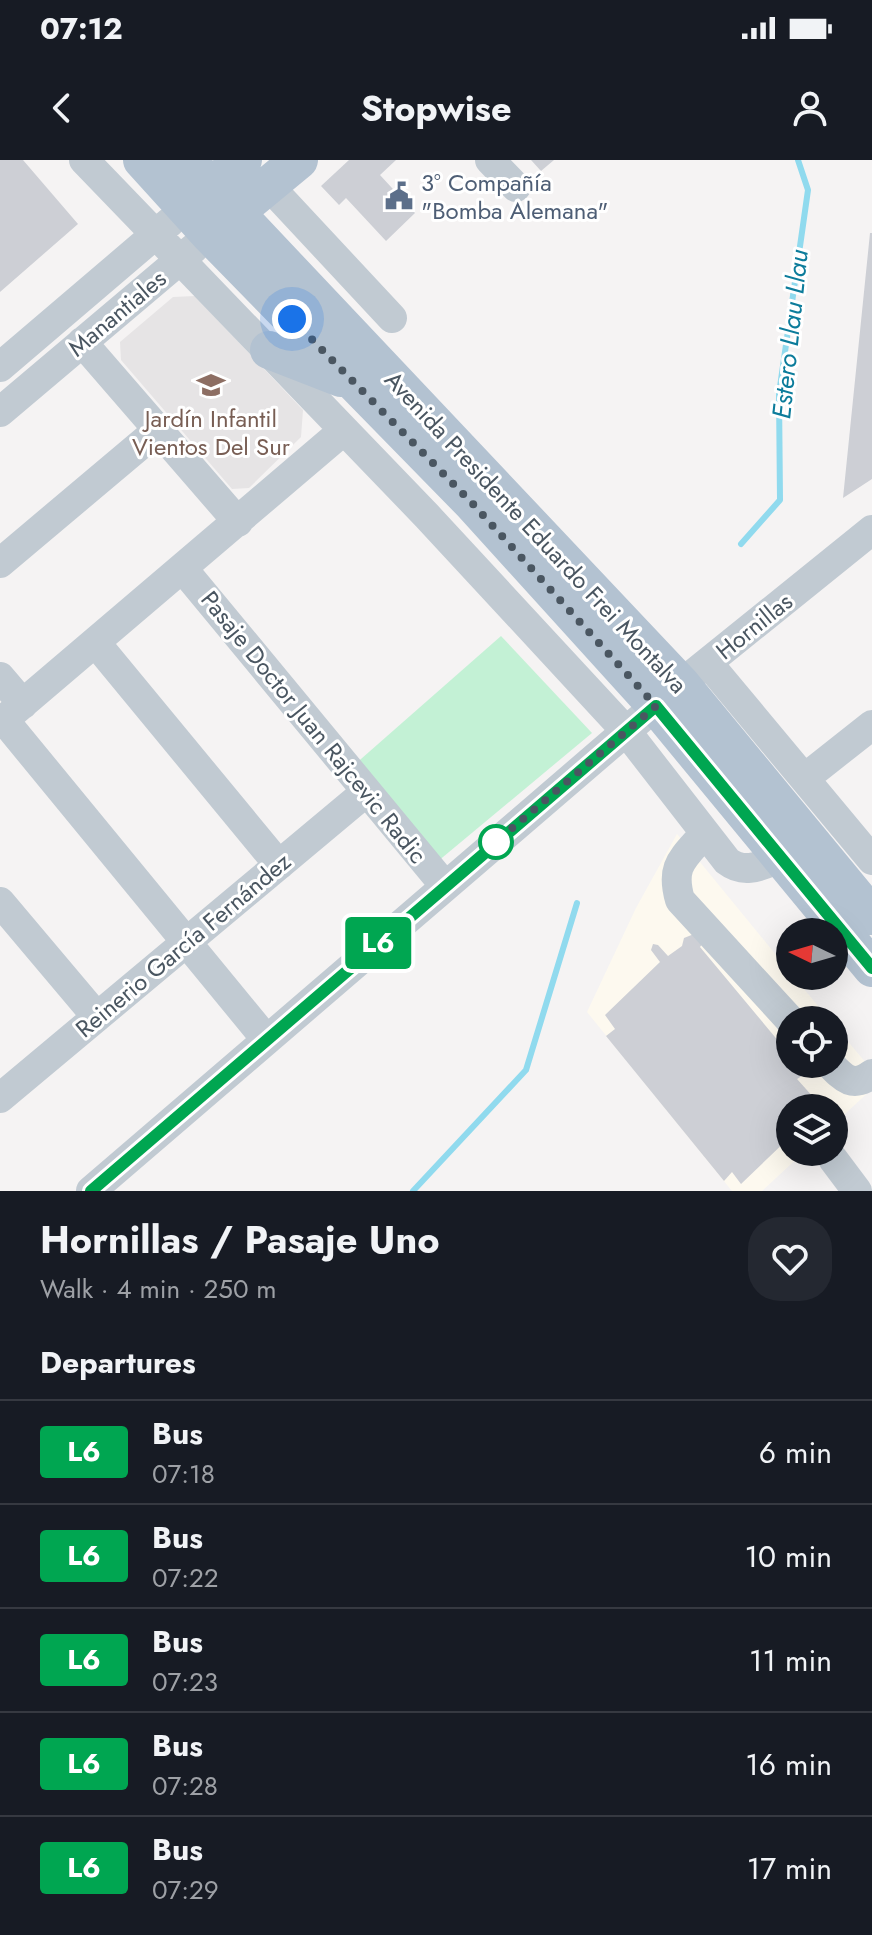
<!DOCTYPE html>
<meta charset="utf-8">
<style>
:root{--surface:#171b24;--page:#242831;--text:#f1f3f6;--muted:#9ea1a6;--line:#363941}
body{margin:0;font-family:Jost,sans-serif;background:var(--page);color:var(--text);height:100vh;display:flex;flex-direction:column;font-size:30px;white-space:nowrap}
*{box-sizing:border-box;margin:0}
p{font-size:26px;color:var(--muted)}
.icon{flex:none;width:44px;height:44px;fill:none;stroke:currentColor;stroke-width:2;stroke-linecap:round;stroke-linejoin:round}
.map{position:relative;height:1031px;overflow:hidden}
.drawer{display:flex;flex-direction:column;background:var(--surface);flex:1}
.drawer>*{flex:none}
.badge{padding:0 16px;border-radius:6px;font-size:28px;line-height:52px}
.needle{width:52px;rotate:275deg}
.fabs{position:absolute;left:776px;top:758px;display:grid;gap:16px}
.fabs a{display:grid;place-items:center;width:72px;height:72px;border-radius:50%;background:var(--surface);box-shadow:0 8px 32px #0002;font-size:40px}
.you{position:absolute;width:40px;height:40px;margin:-20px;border:6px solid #fff;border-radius:50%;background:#1a73e8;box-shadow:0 0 0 12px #1a73e833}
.map>.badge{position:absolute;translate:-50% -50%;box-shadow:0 0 0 4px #fff}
h2{padding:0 40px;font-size:30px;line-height:72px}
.round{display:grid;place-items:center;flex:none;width:84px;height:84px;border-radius:32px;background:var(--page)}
.headline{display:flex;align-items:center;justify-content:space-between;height:136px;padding:0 40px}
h1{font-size:38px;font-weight:700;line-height:60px}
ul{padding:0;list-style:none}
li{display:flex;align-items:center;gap:24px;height:104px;padding:0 40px;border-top:2px solid var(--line)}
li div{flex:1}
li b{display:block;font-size:30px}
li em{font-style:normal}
li .badge{min-width:88px;font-weight:700;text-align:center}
.status{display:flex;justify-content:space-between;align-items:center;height:56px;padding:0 40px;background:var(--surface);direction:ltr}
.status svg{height:22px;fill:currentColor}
header{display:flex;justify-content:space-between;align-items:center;height:104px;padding:0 40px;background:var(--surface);font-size:36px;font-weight:700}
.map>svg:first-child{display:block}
.commercial{fill:#fdf9ef}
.education{fill:#e6e4e5}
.green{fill:#c3f1d5}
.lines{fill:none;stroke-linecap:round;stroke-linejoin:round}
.stream{stroke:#90daee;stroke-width:6}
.building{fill:#cdcfd5}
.minor{stroke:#c1cad2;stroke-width:30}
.major{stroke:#b3c2d1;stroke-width:38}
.line-casing{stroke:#fff;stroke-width:18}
.line{stroke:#00a651;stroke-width:12}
.walk{stroke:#4a5661;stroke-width:8;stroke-dasharray:0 14.4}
.stop-dot{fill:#fff;stroke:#00a651;stroke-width:4}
.labels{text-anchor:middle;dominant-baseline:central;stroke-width:6;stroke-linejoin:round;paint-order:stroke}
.service-label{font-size:24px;fill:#4e5e75;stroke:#fff;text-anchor:start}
.street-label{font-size:24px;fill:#4a5661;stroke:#fff}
.education-label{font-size:24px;fill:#785e54;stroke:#fff}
.water-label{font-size:26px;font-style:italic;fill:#0c7c9b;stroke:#fff}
</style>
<div class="status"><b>07:12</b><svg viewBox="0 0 49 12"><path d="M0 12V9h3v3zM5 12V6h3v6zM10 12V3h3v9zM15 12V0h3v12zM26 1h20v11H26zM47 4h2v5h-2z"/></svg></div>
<header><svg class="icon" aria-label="back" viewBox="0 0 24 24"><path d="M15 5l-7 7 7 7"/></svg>Stopwise<svg class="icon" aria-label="person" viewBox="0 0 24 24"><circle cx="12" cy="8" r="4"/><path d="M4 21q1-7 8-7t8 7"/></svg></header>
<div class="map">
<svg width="872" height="1031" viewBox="0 0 872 1031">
<rect width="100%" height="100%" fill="#f5f3f3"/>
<!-- commercial -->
<path class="commercial" d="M 677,674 L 790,812 L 790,816 L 793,816 L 830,860 L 790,860 L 790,904 L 834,904 L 834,865 L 872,910 L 872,929 L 834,964 L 834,948 L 790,948 L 790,992 L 804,992 L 762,1031 L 732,1031 L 587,852 L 636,748 Z"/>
<!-- education -->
<path class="education" d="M 195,136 L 303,250 L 301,277 L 249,328 L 232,329 L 121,200 L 120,182 L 173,137 Z"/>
<!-- green -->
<path class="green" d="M 501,476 L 592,573 L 437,702 L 353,606 Z"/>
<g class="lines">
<!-- stream -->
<path class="stream" d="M 741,384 L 780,340 L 779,234 L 808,30 L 798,0
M 413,1031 L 526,910 L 577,743"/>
</g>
<!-- building -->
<path class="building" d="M 0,0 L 23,0 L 78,64 L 0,132 Z
M 349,0 L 396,0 L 380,15 L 415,53 L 386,81 L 346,38 L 339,45 L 321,26 Z
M 531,0 L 554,0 L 541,11 Z
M 870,73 L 872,73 L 872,319 L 843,338 Z
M 694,774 L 703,783 L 700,787 L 790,895 L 790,904 L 797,904 L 805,914 L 797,919 L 823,948 L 790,948 L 790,977 L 741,1024 L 732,1012 L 724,1021 L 606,876 L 615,869 L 605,855 L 660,802 L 651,790 L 653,784 L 658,785 L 668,796 L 682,786 L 684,778 Z"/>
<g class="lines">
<!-- minor -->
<path class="minor" d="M 84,0 L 427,356 L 626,571 L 727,701 C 745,715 762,705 781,698
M 490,0 L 516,27
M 268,25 L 392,158
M 82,182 L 238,362
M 0,207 L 170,62
M 0,252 L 194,88
M 0,403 L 158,270
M 183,409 L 445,726
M 95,482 L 279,705
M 708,503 L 872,700
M 0,517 L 23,544
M 4,560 L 266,879
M 0,563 L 344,270
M 805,618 L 872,565
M 705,673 C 683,699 670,705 680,740 L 790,860
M 0,742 L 97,857
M 830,904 C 844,919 853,928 872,914
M 0,938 L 366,632
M 833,999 L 857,1031
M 91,1031 L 681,524 L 872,370"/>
<!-- major -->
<path class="major" d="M 142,0 L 210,75 L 472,343 L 656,546 L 872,808
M 186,0 L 681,524 L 872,756
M 211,27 L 243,0
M 235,53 L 299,0
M 269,190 L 341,218"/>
</g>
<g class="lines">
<defs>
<path id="line" d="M 91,1031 L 656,546 L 872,808"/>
</defs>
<!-- line casing -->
<use href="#line" class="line-casing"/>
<!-- line -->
<use href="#line" class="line"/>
<!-- walk -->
<path class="walk" d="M 292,159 L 472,343 L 656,546 L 490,687 L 496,682"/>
</g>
<!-- icons -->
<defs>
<symbol id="civic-bare" viewBox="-9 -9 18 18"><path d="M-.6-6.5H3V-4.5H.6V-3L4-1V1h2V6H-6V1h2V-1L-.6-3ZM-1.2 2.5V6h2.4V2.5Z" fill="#5c6f8a" stroke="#fff" stroke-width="2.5" paint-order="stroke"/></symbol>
<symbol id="school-bare" viewBox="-9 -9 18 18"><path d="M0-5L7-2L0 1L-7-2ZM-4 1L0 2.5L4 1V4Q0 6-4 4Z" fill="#8d6e63" stroke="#fff" stroke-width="2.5" paint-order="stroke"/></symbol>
</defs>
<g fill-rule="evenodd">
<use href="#civic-bare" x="379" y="16" width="40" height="40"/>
<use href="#school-bare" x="191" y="205" width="40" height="40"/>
</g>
<!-- markers -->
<circle class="stop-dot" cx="496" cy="682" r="16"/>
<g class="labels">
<!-- service labels -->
<g class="service-label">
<text x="421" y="22">3º Compañía<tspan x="421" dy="28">"Bomba Alemana"</tspan></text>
</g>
<!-- street labels -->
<g class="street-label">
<text transform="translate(117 153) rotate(-40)">Manantiales</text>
<text transform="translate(536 372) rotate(47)">Avenida Presidente Eduardo Frei Montalva</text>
<text transform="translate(754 466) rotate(-39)">Hornillas</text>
<text transform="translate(314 567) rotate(51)">Pasaje Doctor Juan Rajcevic Radic</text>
<text transform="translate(183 785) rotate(-40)">Reinerio García Fernández</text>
</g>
<!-- education labels -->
<g class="education-label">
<text x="211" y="258">Jardín Infantil<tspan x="211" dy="28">Vientos Del Sur</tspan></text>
</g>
<!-- water labels -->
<g class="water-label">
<text transform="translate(790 174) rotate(-84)">Estero Llau Llau</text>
</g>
</g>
</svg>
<div class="fabs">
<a><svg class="needle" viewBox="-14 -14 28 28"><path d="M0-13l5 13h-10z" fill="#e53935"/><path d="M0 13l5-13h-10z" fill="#9ea1a6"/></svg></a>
<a><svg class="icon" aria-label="locate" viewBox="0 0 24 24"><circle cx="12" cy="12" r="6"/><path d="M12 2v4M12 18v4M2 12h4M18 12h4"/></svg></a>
<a><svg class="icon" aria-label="layers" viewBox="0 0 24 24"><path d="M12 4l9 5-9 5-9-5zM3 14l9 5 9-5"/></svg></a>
</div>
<div class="you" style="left:292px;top:159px"></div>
<b class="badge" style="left:378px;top:783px;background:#00a651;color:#fff">L6</b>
</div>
<section class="drawer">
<div class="headline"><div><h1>Hornillas / Pasaje Uno</h1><p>Walk · 4 min · 250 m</p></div><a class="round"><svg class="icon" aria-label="heart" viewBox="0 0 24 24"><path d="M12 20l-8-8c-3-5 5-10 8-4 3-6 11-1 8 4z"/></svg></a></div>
<h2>Departures</h2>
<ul>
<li><span class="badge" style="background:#00a651;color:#fff">L6</span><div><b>Bus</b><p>07:18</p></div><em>6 min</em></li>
<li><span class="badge" style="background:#00a651;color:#fff">L6</span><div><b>Bus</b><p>07:22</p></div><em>10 min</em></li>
<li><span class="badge" style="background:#00a651;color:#fff">L6</span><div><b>Bus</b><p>07:23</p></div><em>11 min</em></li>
<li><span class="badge" style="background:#00a651;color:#fff">L6</span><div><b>Bus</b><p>07:28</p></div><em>16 min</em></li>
<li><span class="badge" style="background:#00a651;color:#fff">L6</span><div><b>Bus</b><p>07:29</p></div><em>17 min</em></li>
</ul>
</section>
